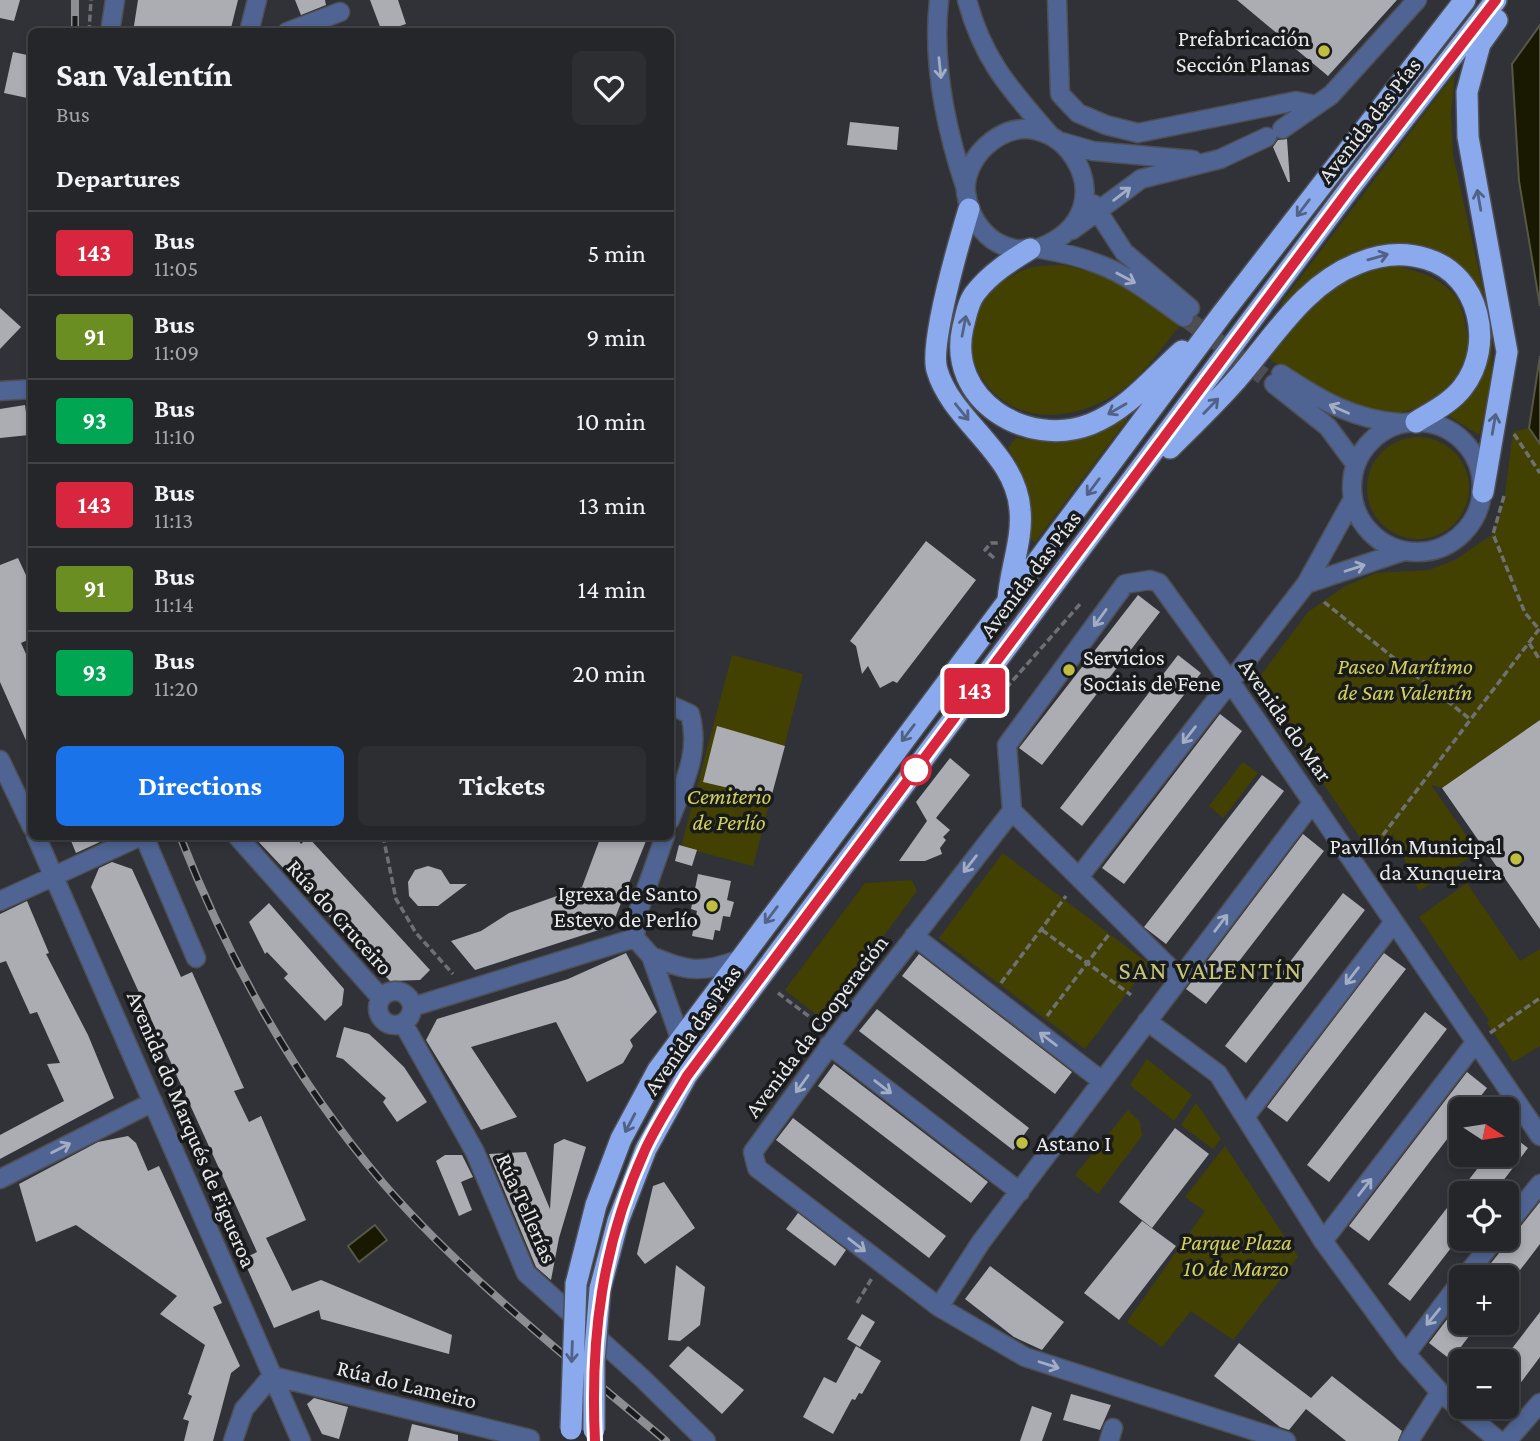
<!DOCTYPE html>
<meta charset="utf-8">
<style>
:root{--surface:#242629;--page:#2c2e31;--text:#f1f3f6;--muted:#a3a5a8;--line:#414346;--accent:#1a73e8}
body{margin:0;font-family:"Crimson Pro",serif;background:var(--page);color:var(--text);height:100vh;display:flex;flex-direction:column;font-size:26px;white-space:nowrap}
*{box-sizing:border-box;margin:0}
p{font-size:23px;color:var(--muted)}
.icon{flex:none;width:38px;height:38px;fill:none;stroke:currentColor;stroke-width:2;stroke-linecap:round;stroke-linejoin:round}
.map{position:relative;flex:1;overflow:hidden}
.side{position:absolute;left:28px;top:28px;width:646px;height:812px;display:flex;flex-direction:column;background:var(--surface);border-radius:10px;box-shadow:0 4px 10px #0003,0 0 0 2px var(--line)}
.side>*{flex:none}
.badge{padding:0 14px;border-radius:5px;font-size:24px;line-height:46px}
.needle{width:46px;rotate:102deg}
.fabs{position:absolute;left:1449px;top:1097px;display:grid;gap:14px}
.fabs a{display:grid;place-items:center;width:70px;height:70px;border-radius:10px;background:var(--surface);box-shadow:0 4px 10px #0003,0 0 0 2px var(--line);font-size:35px}
.map>.badge{position:absolute;translate:-50% -50%;box-shadow:0 0 0 4px #fff}
h2{padding:0 28px;font-size:26px;line-height:63px}
.round{display:grid;place-items:center;flex:none;width:74px;height:74px;border-radius:10px;background:var(--page)}
.headline{display:flex;align-items:center;justify-content:space-between;height:119px;padding:0 28px}
h1{font-size:33px;font-weight:700;line-height:52px}
.button{display:flex;gap:14px;margin-top:auto;padding:14px 28px}
.button a{flex:1;height:80px;border-radius:10px;background:var(--accent);color:#fff;font-size:28px;font-weight:700;line-height:80px;text-align:center}
.button a+a{background:var(--page);color:var(--text)}
ul{padding:0;list-style:none}
li{display:flex;align-items:center;gap:21px;height:84px;padding:0 28px;border-top:2px solid var(--line)}
li div{flex:1}
li b{display:block;font-size:26px}
li em{font-style:normal}
li .badge{min-width:77px;font-weight:700;text-align:center}
.map>svg:first-child{display:block}
.green{fill:#434101}
.water{fill:#191800;stroke:#575747;stroke-width:2}
.building{fill:#abadb3}
.lines{fill:none;stroke-linecap:round;stroke-linejoin:round}
.minor-tunnel{stroke:#4c4e52;stroke-width:18;stroke-dasharray:18 9;stroke-linecap:butt}
.minor-casing{stroke:#4d4f54;stroke-width:21}
.highway-casing{stroke:#4d4f54;stroke-width:24}
.path{stroke:#6e7074;stroke-width:3.5;stroke-dasharray:7 3.5;stroke-linecap:butt}
.minor{stroke:#4f6493;stroke-width:18}
.highway{stroke:#8aaaed;stroke-width:21}
.rail-casing{stroke:#8c8e92;stroke-width:8}
.rail{stroke:#191a1c;stroke-width:5;stroke-dasharray:16;stroke-linecap:butt}
.highway-bridge-casing{stroke:#4d4f54;stroke-width:24;stroke-linecap:butt}
.highway-bridge{stroke:#8aaaed;stroke-width:21}
.oneway{stroke:#a3aec4}
.oneway2{stroke:#526284}
.line-casing{stroke:#fff;stroke-width:16}
.line{stroke:#d7263d;stroke-width:10}
.poi-dot{fill:#c0be41;stroke:#191a1c;stroke-width:2.5}
.stop-dot{fill:#fff;stroke:#d7263d;stroke-width:3.5}
.labels{text-anchor:middle;dominant-baseline:central;stroke-width:7;stroke-linejoin:round;paint-order:stroke}
.poi-label{font-size:23px;fill:#e8eaed;stroke:#191a1c;text-anchor:end}
.street-label{font-size:23px;fill:#e8eaed;stroke:#191a1c}
.park-label{font-size:23px;font-style:italic;fill:#d3d156;stroke:#191a1c}
.quarter-label{font-size:26px;letter-spacing:2px;fill:#c6c678;stroke:#191a1c}
</style>
<div class="map">
<svg width="1540" height="1441" viewBox="0 0 1540 1441">
<rect width="100%" height="100%" fill="#303237"/>
<!-- green -->
<path class="green" d="M 1455,73 L 1451,114 L 1453,155 L 1493,334 L 1490,394 L 1479,435 L 1449,416 L 1473,387 L 1477,291 C 1469,281 1460,264 1449,257 C 1384,218 1329,268 1281,308 L 1282,302 Z
M 1062,265 C 1112,274 1140,294 1180,325 C 1162,348 1144,375 1119,392 C 998,470 920,328 1010,277 C 1016,274 1023,269 1029,268 C 1040,265 1051,266 1062,265 Z
M 1390,265 C 1413,270 1434,274 1452,292 C 1459,299 1463,312 1465,322 C 1466,330 1469,340 1468,348 C 1464,382 1423,414 1391,413 C 1345,412 1301,380 1265,356 C 1309,310 1326,282 1390,265 Z
M 1128,414 L 1127,420 L 1035,542 L 1030,539 C 1034,503 1028,479 1008,448 L 1016,438 C 1070,446 1082,439 1128,414 Z
M 1529,428 L 1540,444 L 1540,720 L 1442,788 L 1431,785 L 1478,852 L 1419,891 L 1393,834 L 1370,852 L 1275,713 L 1258,679 L 1308,612 L 1345,586 L 1377,573 L 1429,570 L 1455,560 L 1493,534 L 1504,502 L 1513,432 Z
M1367 488a51 51 0 1 1 102 0a51 51 0 1 1-102 0Z
M 732,655 L 803,674 L 753,866 L 681,847 Z
M 1243,762 L 1258,773 L 1223,818 L 1209,806 Z
M 1003,853 L 1149,964 L 1085,1049 L 939,938 Z
M 912,880 L 917,891 L 822,1019 L 785,990 L 865,883 Z
M 1467,883 L 1520,961 L 1540,949 L 1540,1046 L 1513,1062 L 1487,1023 L 1489,1020 L 1419,917 Z
M 1147,1059 L 1192,1095 L 1174,1121 L 1130,1085 Z
M 1196,1103 L 1221,1139 L 1213,1149 L 1181,1125 Z
M 1128,1110 L 1140,1122 L 1142,1136 L 1098,1194 L 1075,1175 Z
M 1225,1146 L 1298,1257 L 1233,1340 L 1191,1311 L 1162,1347 L 1127,1322 L 1205,1211 L 1185,1197 Z"/>
<!-- water -->
<path class="water" d="M 1540,25 L 1540,306 L 1519,181 L 1512,64 Z
M 1540,356 L 1540,444 L 1529,428 Z
M 375,1225 L 387,1240 L 359,1262 L 348,1246 Z"/>
<!-- building -->
<path class="building" d="M 0,0 L 20,0 L 14,21 L 0,18 Z
M 138,0 L 238,0 L 230,32 L 133,32 Z
M 295,0 L 325,0 L 326,5 L 301,15 Z
M 370,0 L 398,0 L 406,24 L 382,32 Z
M 1237,0 L 1397,0 L 1328,76 Z
M 13,52 L 32,56 L 32,99 L 4,93 Z
M 850,122 L 899,127 L 897,150 L 847,145 Z
M 1287,139 L 1290,182 L 1288,182 L 1273,147 L 1278,140 Z
M 0,308 L 21,327 L 0,349 Z
M 25,405 L 29,435 L 0,438 L 0,409 Z
M 926,541 L 976,580 L 897,683 L 893,681 L 880,688 L 868,666 L 862,674 L 856,646 L 850,641 Z
M 18,558 L 32,588 L 32,638 L 21,643 L 32,667 L 32,754 L 0,682 L 0,565 Z
M 1138,595 L 1160,612 L 1042,765 L 1019,748 Z
M 1178,655 L 1201,673 L 1082,826 L 1060,808 Z
M 1220,714 L 1242,731 L 1124,884 L 1102,868 Z
M 1540,720 L 1540,929 L 1442,788 Z
M 717,726 L 785,746 L 771,798 L 703,782 Z
M 950,758 L 970,775 L 936,818 L 950,830 L 943,837 L 946,840 L 940,848 L 942,854 L 925,861 L 899,861 L 927,821 L 916,802 Z
M 1262,775 L 1284,791 L 1166,944 L 1144,927 Z
M 1303,834 L 1324,851 L 1206,1004 L 1186,989 Z
M 69,836 L 113,836 L 76,853 Z
M 253,836 L 295,836 L 301,844 L 308,837 L 430,970 L 420,980 L 390,981 Z
M 601,836 L 648,836 L 615,918 L 602,929 L 475,970 L 451,941 L 481,931 L 509,913 L 582,887 Z
M 679,845 L 697,850 L 692,866 L 675,861 Z
M 112,862 L 132,869 L 181,977 L 192,972 L 244,1088 L 234,1091 L 249,1122 L 261,1116 L 306,1220 L 266,1238 L 292,1291 L 321,1280 L 452,1335 L 449,1354 L 321,1319 L 319,1310 L 274,1328 L 243,1259 L 257,1252 L 91,887 L 99,868 Z
M 428,866 L 441,870 L 450,884 L 467,884 L 438,906 L 418,906 L 409,896 L 408,882 L 415,870 Z
M 698,874 L 731,881 L 727,900 L 734,902 L 730,917 L 723,916 L 720,931 L 715,930 L 713,940 L 692,936 L 697,911 L 691,909 Z
M 1343,893 L 1365,910 L 1246,1063 L 1225,1046 Z
M 27,901 L 49,953 L 46,954 L 88,1035 L 114,1098 L 0,1159 L 0,1135 L 64,1101 L 47,1064 L 60,1063 L 37,1012 L 30,1014 L 6,961 L 0,963 L 0,914 Z
M 269,903 L 344,989 L 342,1005 L 325,1021 L 284,978 L 288,974 L 267,952 L 265,954 L 249,922 Z
M 626,953 L 657,1012 L 630,1040 L 633,1046 L 623,1063 L 587,1082 L 556,1022 L 471,1047 L 517,1117 L 481,1130 L 426,1040 L 437,1019 L 568,979 Z
M 1384,953 L 1406,969 L 1287,1122 L 1267,1107 Z
M 919,954 L 1072,1072 L 1055,1094 L 902,976 Z
M 877,1009 L 1029,1128 L 1013,1150 L 859,1031 Z
M 1425,1012 L 1447,1029 L 1329,1182 L 1307,1165 Z
M 344,1027 L 369,1034 L 380,1044 L 404,1067 L 427,1102 L 397,1122 L 383,1102 L 386,1098 L 343,1059 L 336,1057 Z
M 834,1064 L 988,1182 L 971,1203 L 818,1086 Z
M 1467,1072 L 1487,1088 L 1470,1110 L 1461,1110 L 1461,1121 L 1369,1241 L 1349,1226 Z
M 793,1118 L 946,1236 L 929,1258 L 776,1140 Z
M 1175,1128 L 1209,1154 L 1152,1228 L 1119,1202 Z
M 1507,1132 L 1528,1148 L 1493,1194 L 1461,1194 L 1461,1235 L 1410,1301 L 1388,1284 L 1488,1155 L 1507,1155 Z
M 128,1136 L 136,1143 L 148,1171 L 159,1166 L 222,1303 L 213,1307 L 240,1366 L 231,1373 L 213,1441 L 184,1441 L 189,1421 L 183,1419 L 192,1396 L 188,1394 L 205,1345 L 160,1314 L 177,1296 L 76,1225 L 36,1242 L 19,1184 L 98,1142 Z
M 564,1139 L 586,1147 L 559,1238 L 551,1280 L 536,1267 L 489,1154 L 526,1152 L 550,1209 L 554,1144 Z
M 445,1155 L 462,1155 L 473,1177 L 461,1182 L 472,1210 L 459,1216 L 436,1161 Z
M 664,1182 L 695,1228 L 645,1264 L 637,1254 L 653,1186 Z
M 1540,1202 L 1540,1244 L 1514,1278 L 1479,1278 Z
M 798,1213 L 846,1250 L 835,1266 L 786,1229 Z
M 1142,1221 L 1176,1246 L 1119,1320 L 1084,1293 Z
M 676,1265 L 705,1287 L 700,1325 L 680,1341 L 668,1340 Z
M 990,1266 L 1064,1322 L 1042,1350 L 1014,1337 L 965,1299 Z
M 1461,1301 L 1461,1323 L 1479,1323 L 1451,1360 L 1429,1343 Z
M 1540,1312 L 1540,1357 L 1507,1401 L 1507,1355 Z
M 862,1314 L 875,1322 L 860,1347 L 847,1339 Z
M 1239,1343 L 1311,1398 L 1332,1376 L 1402,1431 L 1398,1441 L 1346,1441 L 1306,1409 L 1289,1430 L 1280,1427 L 1214,1376 Z
M 688,1346 L 744,1390 L 722,1414 L 669,1366 Z
M 856,1346 L 881,1361 L 862,1394 L 859,1393 L 855,1400 L 852,1399 L 833,1434 L 803,1417 L 824,1377 L 836,1383 Z
M 1071,1394 L 1111,1405 L 1100,1430 L 1063,1420 Z
M 314,1398 L 348,1407 L 339,1439 L 322,1434 L 307,1404 Z
M 1032,1406 L 1052,1413 L 1042,1441 L 1020,1441 Z
M 412,1424 L 458,1435 L 458,1441 L 408,1441 Z"/>
<g class="lines">
<!-- minor-tunnel -->
<path class="minor-tunnel" d="M 1184,317 L 1274,384"/>
<defs>
<path id="minor" d="M 939,0 C 932,63 945,126 965,186
M 967,0 C 983,60 1010,89 1050,135
M 1057,0 L 1060,94 L 1078,113 L 1106,125 L 1138,133 L 1296,101 L 1316,105
M 110,32 L 115,0
M 249,32 L 257,0
M 287,32 L 340,12
M 1282,129 L 1331,95 L 1417,0
M 1062,142 L 1093,151 L 1193,160
M 1093,204 L 1124,252 L 1190,308
M 1072,230 L 1141,179 L 1220,159 L 1267,137
M 1039,248 C 1139,210 1053,84 986,146 C 974,157 964,175 966,193 C 970,220 987,244 1015,249 C 1024,250 1033,247 1041,249 C 1059,252 1081,257 1098,264 C 1129,275 1157,298 1184,317
M 1281,374 C 1320,400 1354,420 1401,423
M 1274,384 L 1328,427 L 1356,465
M 0,391 L 32,389
M1352 487a65 65 0 1 1 130 0a65 65 0 1 1-130 0Z
M 1306,584 L 1404,551
M 670,705 L 690,714 C 701,753 683,784 670,820
M 0,760 L 32,827
M 1012,811 L 836,1037 L 753,1152 L 757,1168 L 939,1307 L 1025,1357 L 1286,1441
M 1012,811 L 1007,745 L 1125,584 L 1150,580 L 1159,583 L 1229,680 L 1540,1136
M 1012,811 L 1180,978
M 36,836 L 301,1441
M 144,836 L 196,958
M 237,836 L 381,998
M 665,836 L 637,915 L 635,938 L 651,956 L 680,1038
M 1079,877 L 1306,584 L 1353,499
M 0,901 L 141,836
M 914,936 L 1102,1081
M 651,956 C 687,971 700,974 738,960
M378 1008a17 17 0 1 1 34 0a17 17 0 1 1-34 0Z
M 412,1007 L 635,938
M 1147,1021 L 1218,1074 L 1323,1241 L 1406,1354 L 1440,1392 L 1499,1441
M 403,1023 L 475,1152 L 526,1273 L 642,1378 L 706,1441
M 829,1045 L 1020,1192
M 1245,1117 L 1394,922
M 0,1179 L 153,1102
M 1507,1225 L 1540,1184
M 1323,1241 L 1475,1043
M 1464,1278 L 1495,1239
M 939,1307 L 981,1242 L 1313,802
M 1406,1354 L 1461,1281
M 272,1376 L 530,1439
M 233,1441 L 244,1409 L 272,1376
M 1109,1441 L 1113,1428
M 1409,1441 L 1440,1392
M 1507,1441 L 1540,1403"/>
<path id="highway" d="M 969,209 C 960,239 929,344 937,370 C 952,422 1016,452 1020,510 C 1023,539 1010,570 1008,600
M 1030,249 C 1010,261 990,274 976,292 C 968,301 966,316 963,327 C 946,400 1027,449 1091,424 C 1128,409 1153,377 1182,351
M 1170,448 C 1192,426 1216,403 1237,379 C 1274,337 1304,284 1359,263 C 1381,254 1405,252 1427,259 C 1480,275 1495,346 1463,387 C 1452,402 1432,412 1416,422
M 1483,492 L 1507,352 L 1468,137 L 1467,92 L 1480,44 L 1497,20
M 576,1284 L 596,1205 L 621,1139 L 658,1070 L 1222,314 L 1465,0
M 600,1289 L 618,1221 L 646,1149 L 687,1075 L 1353,184 L 1496,0"/>
</defs>
<!-- minor casing -->
<use href="#minor" class="minor-casing"/>
<!-- highway casing -->
<use href="#highway" class="highway-casing"/>
<!-- path -->
<path class="path" d="M 89,32 L 91,0
M 1514,434 L 1540,473
M 1504,496 L 1493,534 L 1525,613 L 1539,629
M 994,558 L 985,550 L 991,543 L 998,543
M 1324,602 L 1471,720
M 1529,643 L 1540,660
M 992,704 L 1081,603
M 383,836 L 396,899 L 416,933 L 453,974
M 1370,852 L 1540,628
M 1042,930 L 1131,995
M 1001,983 L 1066,896
M 778,993 L 823,1027
M 1047,1016 L 1110,933
M 1490,1033 L 1540,998
M 857,1303 L 872,1278"/>
<!-- minor -->
<use href="#minor" class="minor"/>
<!-- highway -->
<use href="#highway" class="highway"/>
<defs>
<path id="rail" d="M 75,32 L 75,0
M 180,836 C 229,962 296,1081 383,1183 C 464,1277 572,1361 666,1441"/>
</defs>
<!-- rail casing -->
<use href="#rail" class="rail-casing"/>
<!-- rail -->
<use href="#rail" class="rail"/>
<defs>
<path id="highway-bridge" d="M 571,1429 L 576,1284
M 594,1430 L 594,1361 L 600,1289"/>
</defs>
<!-- highway-bridge casing -->
<use href="#highway-bridge" class="highway-bridge-casing"/>
<!-- highway-bridge -->
<use href="#highway-bridge" class="highway-bridge"/>
</g>
<!-- one-way arrows -->
<defs><path id="oneway-shaft" d="M-6 0H5M1.5-3L5.5 0L1.5 3" fill="none" stroke-width="1.6" stroke-linecap="round" stroke-linejoin="round" transform="scale(1.75)"/></defs>
<g class="oneway">
<use href="#oneway-shaft" transform="translate(940 68) rotate(84)"/>
<use href="#oneway-shaft" transform="translate(1122 194) rotate(-37)"/>
<use href="#oneway-shaft" transform="translate(1126 278) rotate(28)"/>
<use href="#oneway-shaft" transform="translate(1339 409) rotate(-156)"/>
<use href="#oneway-shaft" transform="translate(1355 568) rotate(-18)"/>
<use href="#oneway-shaft" transform="translate(1100 618) rotate(126)"/>
<use href="#oneway-shaft" transform="translate(1189 735) rotate(128)"/>
<use href="#oneway-shaft" transform="translate(970 864) rotate(128)"/>
<use href="#oneway-shaft" transform="translate(1221 923) rotate(-53)"/>
<use href="#oneway-shaft" transform="translate(1352 976) rotate(128)"/>
<use href="#oneway-shaft" transform="translate(1048 1039) rotate(-143)"/>
<use href="#oneway-shaft" transform="translate(802 1084) rotate(126)"/>
<use href="#oneway-shaft" transform="translate(883 1087) rotate(38)"/>
<use href="#oneway-shaft" transform="translate(61 1148) rotate(-27)"/>
<use href="#oneway-shaft" transform="translate(1365 1187) rotate(-52)"/>
<use href="#oneway-shaft" transform="translate(857 1245) rotate(38)"/>
<use href="#oneway-shaft" transform="translate(1433 1317) rotate(129)"/>
<use href="#oneway-shaft" transform="translate(1049 1365) rotate(18)"/>
</g>
<g class="oneway2">
<use href="#oneway-shaft" transform="translate(1479 200) rotate(-100)"/>
<use href="#oneway-shaft" transform="translate(1303 208) rotate(127)"/>
<use href="#oneway-shaft" transform="translate(1378 257) rotate(-16)"/>
<use href="#oneway-shaft" transform="translate(964 326) rotate(-79)"/>
<use href="#oneway-shaft" transform="translate(1211 406) rotate(-46)"/>
<use href="#oneway-shaft" transform="translate(1117 409) rotate(150)"/>
<use href="#oneway-shaft" transform="translate(962 412) rotate(51)"/>
<use href="#oneway-shaft" transform="translate(1494 424) rotate(-80)"/>
<use href="#oneway-shaft" transform="translate(1093 487) rotate(127)"/>
<use href="#oneway-shaft" transform="translate(908 733) rotate(127)"/>
<use href="#oneway-shaft" transform="translate(771 915) rotate(127)"/>
<use href="#oneway-shaft" transform="translate(630 1123) rotate(118)"/>
<use href="#oneway-shaft" transform="translate(572 1352) rotate(92)"/>
</g>
<g class="lines">
<defs>
<path id="line" d="M 595,1441 C 590,1337 602,1245 645,1150 C 657,1124 673,1100 687,1076 L 1353,184 L 1496,0"/>
</defs>
<!-- line casing -->
<use href="#line" class="line-casing"/>
<!-- line -->
<use href="#line" class="line"/>
</g>
<!-- markers -->
<g class="poi-dot">
<circle cx="1324" cy="51" r="7"/>
<circle cx="1069" cy="670" r="7"/>
<circle cx="1516" cy="859" r="7"/>
<circle cx="712" cy="906" r="7"/>
<circle cx="1022" cy="1143" r="7"/>
</g>
<circle class="stop-dot" cx="916" cy="770" r="14"/>
<g class="labels">
<!-- poi labels -->
<g class="poi-label">
<text x="1310" y="38">Prefabricación<tspan x="1310" dy="26">Sección Planas</tspan></text>
<text x="1083" y="657" text-anchor="start">Servicios<tspan x="1083" dy="26">Sociais de Fene</tspan></text>
<text x="1502" y="846">Pavillón Municipal<tspan x="1502" dy="26">da Xunqueira</tspan></text>
<text x="698" y="893">Igrexa de Santo<tspan x="698" dy="26">Estevo de Perlío</tspan></text>
<text x="1036" y="1143" text-anchor="start">Astano I</text>
</g>
<!-- street labels -->
<g class="street-label">
<text transform="translate(1369 120) rotate(-52)">Avenida das Pías</text>
<text transform="translate(1030 574) rotate(-53)">Avenida das Pías</text>
<text transform="translate(1286 720) rotate(55)">Avenida do Mar</text>
<text transform="translate(340 917) rotate(48)">Rúa do Cruceiro</text>
<text transform="translate(816 1026) rotate(-53)">Avenida da Cooperación</text>
<text transform="translate(692 1030) rotate(-55)">Avenida das Pías</text>
<text transform="translate(192 1129) rotate(67)">Avenida do Marqués de Figueroa</text>
<text transform="translate(527 1208) rotate(66)">Rúa Tellerías</text>
<text transform="translate(407 1384) rotate(14)">Rúa do Lameiro</text>
</g>
<!-- park labels -->
<g class="park-label">
<text x="1405" y="666">Paseo Marítimo<tspan x="1405" dy="26">de San Valentín</tspan></text>
<text x="729" y="796">Cemiterio<tspan x="729" dy="26">de Perlío</tspan></text>
<text x="1236" y="1242">Parque Plaza<tspan x="1236" dy="26">10 de Marzo</tspan></text>
</g>
<!-- quarter labels -->
<g class="quarter-label">
<text x="1211" y="970">SAN VALENTÍN</text>
</g>
</g>
</svg>
<div class="fabs">
<a><svg class="needle" viewBox="-14 -14 28 28"><path d="M0-13l5 13h-10z" fill="#e53935"/><path d="M0 13l5-13h-10z" fill="#a3a5a8"/></svg></a>
<a><svg class="icon" aria-label="locate" viewBox="0 0 24 24"><circle cx="12" cy="12" r="6"/><path d="M12 2v4M12 18v4M2 12h4M18 12h4"/></svg></a>
<a>+</a>
<a>−</a>
</div>
<b class="badge" style="left:975px;top:691px;background:#d7263d;color:#fff">143</b>
<section class="side">
<div class="headline"><div><h1>San Valentín</h1><p>Bus</p></div><a class="round"><svg class="icon" aria-label="heart" viewBox="0 0 24 24"><path d="M12 20l-8-8c-3-5 5-10 8-4 3-6 11-1 8 4z"/></svg></a></div>
<h2>Departures</h2>
<ul>
<li><span class="badge" style="background:#d7263d;color:#fff">143</span><div><b>Bus</b><p>11:05</p></div><em>5 min</em></li>
<li><span class="badge" style="background:#6b8e23;color:#fff">91</span><div><b>Bus</b><p>11:09</p></div><em>9 min</em></li>
<li><span class="badge" style="background:#00a651;color:#fff">93</span><div><b>Bus</b><p>11:10</p></div><em>10 min</em></li>
<li><span class="badge" style="background:#d7263d;color:#fff">143</span><div><b>Bus</b><p>11:13</p></div><em>13 min</em></li>
<li><span class="badge" style="background:#6b8e23;color:#fff">91</span><div><b>Bus</b><p>11:14</p></div><em>14 min</em></li>
<li><span class="badge" style="background:#00a651;color:#fff">93</span><div><b>Bus</b><p>11:20</p></div><em>20 min</em></li>
</ul>
<div class="button"><a>Directions</a><a>Tickets</a></div>
</section>
</div>
